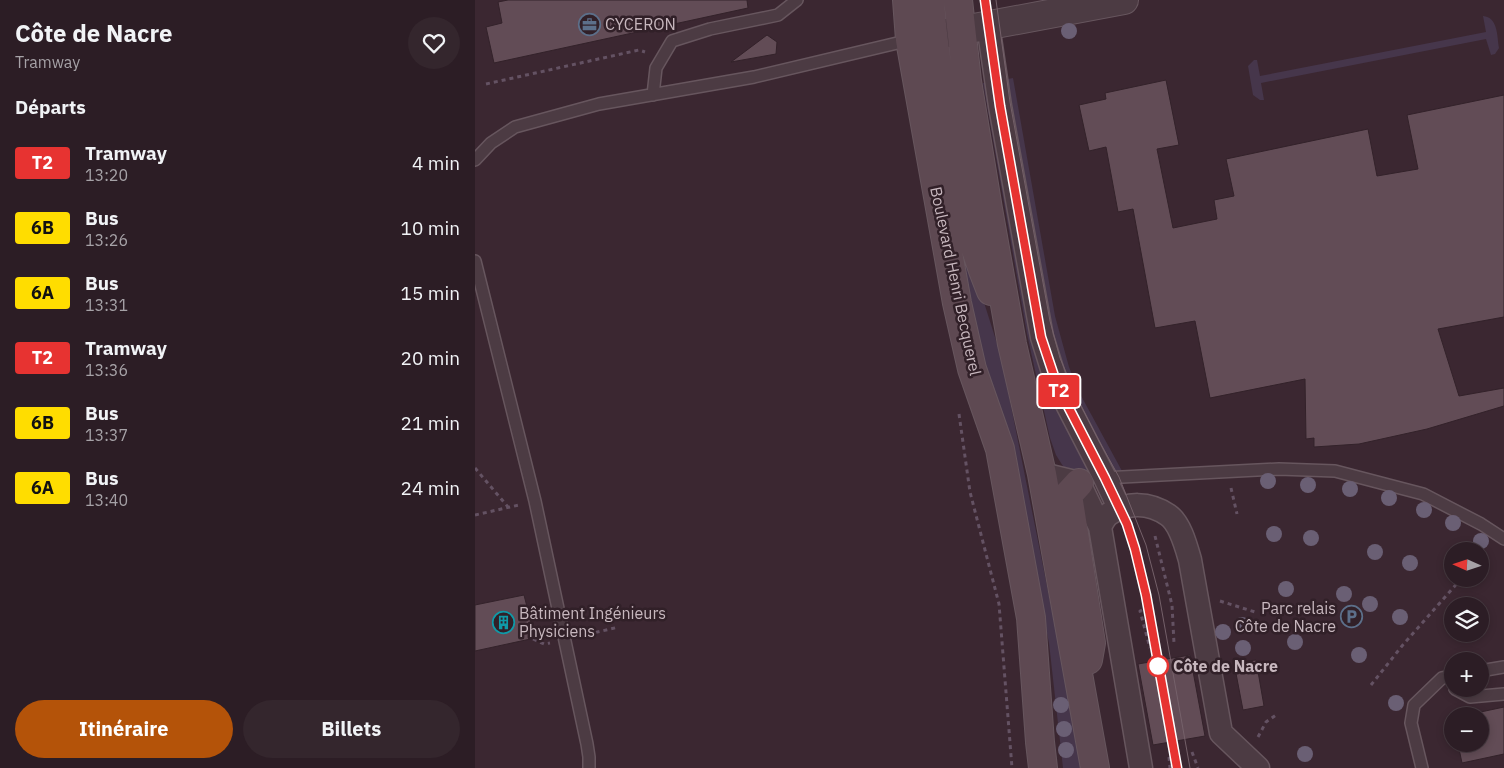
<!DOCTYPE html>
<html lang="fr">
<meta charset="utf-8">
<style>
:root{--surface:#2c1d25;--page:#34262d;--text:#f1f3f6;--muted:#a6a2a7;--line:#483b42;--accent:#b45309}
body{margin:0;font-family:"IBM Plex Sans",sans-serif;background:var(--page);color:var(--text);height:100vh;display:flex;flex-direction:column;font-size:19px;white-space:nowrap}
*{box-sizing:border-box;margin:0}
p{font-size:16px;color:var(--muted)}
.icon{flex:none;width:28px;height:28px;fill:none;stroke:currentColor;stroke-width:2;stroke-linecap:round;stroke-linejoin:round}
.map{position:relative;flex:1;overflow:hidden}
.side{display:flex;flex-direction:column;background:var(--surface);width:475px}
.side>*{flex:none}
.badge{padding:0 10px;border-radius:4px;font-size:18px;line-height:32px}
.needle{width:32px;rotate:273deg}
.tools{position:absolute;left:969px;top:542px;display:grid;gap:10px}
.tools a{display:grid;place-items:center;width:45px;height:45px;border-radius:50%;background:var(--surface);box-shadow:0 2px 8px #0003,0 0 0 1px var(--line);font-size:25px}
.map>.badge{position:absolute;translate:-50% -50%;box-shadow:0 0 0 2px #fff}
h2{padding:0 15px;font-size:19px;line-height:45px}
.round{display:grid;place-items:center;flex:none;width:52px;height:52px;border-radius:26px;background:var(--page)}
.summary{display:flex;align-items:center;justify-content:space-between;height:85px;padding:0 15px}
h1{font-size:24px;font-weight:700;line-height:38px}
.cta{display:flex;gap:10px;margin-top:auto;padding:10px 15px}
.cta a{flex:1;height:58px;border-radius:30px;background:var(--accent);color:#fff;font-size:20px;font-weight:700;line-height:58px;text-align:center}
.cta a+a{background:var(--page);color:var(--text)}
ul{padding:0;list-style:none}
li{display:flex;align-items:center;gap:15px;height:65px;padding:0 15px}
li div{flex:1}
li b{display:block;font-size:19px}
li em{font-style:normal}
li .badge{min-width:55px;font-weight:700;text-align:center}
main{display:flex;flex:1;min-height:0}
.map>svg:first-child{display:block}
.green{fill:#46364b}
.building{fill:#624c56;stroke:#33222a}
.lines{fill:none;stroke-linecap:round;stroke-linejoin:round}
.service-casing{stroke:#67565e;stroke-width:14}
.minor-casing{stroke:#67565e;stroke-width:25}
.tertiary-casing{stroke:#67565e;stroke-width:30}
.secondary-casing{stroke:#67565e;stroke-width:30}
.path{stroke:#645263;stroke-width:3;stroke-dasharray:4 4;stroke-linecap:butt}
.service{stroke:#4c3b43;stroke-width:11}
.minor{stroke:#4c3b43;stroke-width:22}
.tertiary{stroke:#4c3b43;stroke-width:28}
.secondary{stroke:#5e4952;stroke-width:28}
.tram{stroke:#75616a;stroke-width:1}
.tree{fill:#6a5f74}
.line-casing{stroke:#fff;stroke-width:11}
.line{stroke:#e73331;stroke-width:8}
.stop-dot{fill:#fff;stroke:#e73331;stroke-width:2.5}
.labels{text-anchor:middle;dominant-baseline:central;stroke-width:5;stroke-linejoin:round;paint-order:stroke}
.poi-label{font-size:16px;fill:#c7b7be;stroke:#312028;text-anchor:start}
.street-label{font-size:16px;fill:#c7b7be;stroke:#312028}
.stop-label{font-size:16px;font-weight:bold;fill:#c7b7be;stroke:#312028;text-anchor:start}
</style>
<main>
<section class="side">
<div class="summary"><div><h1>Côte de Nacre</h1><p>Tramway</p></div><a class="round"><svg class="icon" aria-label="heart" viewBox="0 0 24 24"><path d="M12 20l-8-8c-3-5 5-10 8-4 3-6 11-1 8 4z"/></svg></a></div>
<h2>Départs</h2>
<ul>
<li><span class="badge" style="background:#e73331;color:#fff">T2</span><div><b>Tramway</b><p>13:20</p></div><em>4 min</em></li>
<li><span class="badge" style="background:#fd0;color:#111">6B</span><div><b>Bus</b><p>13:26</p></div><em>10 min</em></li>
<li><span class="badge" style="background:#fd0;color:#111">6A</span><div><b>Bus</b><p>13:31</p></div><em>15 min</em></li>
<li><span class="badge" style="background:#e73331;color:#fff">T2</span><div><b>Tramway</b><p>13:36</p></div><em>20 min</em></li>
<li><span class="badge" style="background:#fd0;color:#111">6B</span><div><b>Bus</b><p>13:37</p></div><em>21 min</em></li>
<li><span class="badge" style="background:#fd0;color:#111">6A</span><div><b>Bus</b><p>13:40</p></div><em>24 min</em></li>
</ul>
<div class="cta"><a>Itinéraire</a><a>Billets</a></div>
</section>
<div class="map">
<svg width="1029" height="768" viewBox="0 0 1029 768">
<rect width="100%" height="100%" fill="#3b2731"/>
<!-- green -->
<path class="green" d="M 1008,16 C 1023,17 1022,36 1024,48 L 1020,54 L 1016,55 L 1011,39 L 786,83 L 789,100 L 785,100 L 778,95 L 773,66 L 779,60 L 782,60 L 785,76 L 1011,32 Z
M 538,78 L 580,316 L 594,367 L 604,392 L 647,471 L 634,472 L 583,368 L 528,80 Z
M 514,82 L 564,355 L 620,474 L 603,475 L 591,471 L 581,455 L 575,438 L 552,334 L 508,83 Z
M 483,204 L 493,252 L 526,356 L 580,626 L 610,768 L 588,768 L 574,643 L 531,434 L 504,357 L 486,259 Z"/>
<!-- building -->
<path class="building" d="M 33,0 L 272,0 L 273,8 L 19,63 L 11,27 L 27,23 L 23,2 Z
M 292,35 L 302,42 L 301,54 L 256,62 Z
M 691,80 L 704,145 L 682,149 L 698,228 L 742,219 L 739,200 L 759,196 L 751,159 L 893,129 L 902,176 L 943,169 L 932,115 L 1029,95 L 1029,317 L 963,329 L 984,396 L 1029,388 L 1029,406 L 952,429 L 884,444 L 839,447 L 839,438 L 831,439 L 830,379 L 735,398 L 720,321 L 680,328 L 658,209 L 643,212 L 631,147 L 614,151 L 604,105 L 631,99 L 630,93 Z
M 49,595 L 60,638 L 0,651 L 0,605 Z
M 715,655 L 730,736 L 678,745 L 663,664 Z
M 781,660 L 789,706 L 768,710 L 759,663 Z
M 1029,707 L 1029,754 L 987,763 L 983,744 L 1005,744 L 1005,716 L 987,716 Z"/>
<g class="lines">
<defs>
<path id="service" d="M 178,95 L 181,68 L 197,41 L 235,29 L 303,15 L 322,0
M 0,160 L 16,143 L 40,127 L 124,104 L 279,77 L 435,40
M 0,261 L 60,501 L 112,744 L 114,757 L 114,768
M 628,478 L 804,469 L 860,471 L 948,494 L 1006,524 L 1029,539
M 1005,671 L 1029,667
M 980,689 L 995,697 L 1029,694
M 947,768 L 936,723 L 939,705 L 967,678 L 978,676"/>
<path id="minor" d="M 513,25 L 525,106 L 567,337 L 582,385 L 630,478 L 645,510
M 567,474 L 604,483 L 625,527 L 666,768
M 625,527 C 627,523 630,517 634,514 C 652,502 674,502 693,515 C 705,523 711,546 715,560 L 746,733 L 783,768"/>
<path id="tertiary" d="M 435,40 L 649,0"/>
<path id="secondary" d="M 432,0 L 435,40 L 482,303 L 497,369 L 525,449 L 556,618 L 565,742 L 568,768
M 455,0 C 457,37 463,73 469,110 C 480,172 492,233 516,291
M 483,0 L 492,81 L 513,209 L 537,344 L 567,474 L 620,768
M 604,483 L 593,495 L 616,643 L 613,660"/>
</defs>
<!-- service casing -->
<use href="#service" class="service-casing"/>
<!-- minor casing -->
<use href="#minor" class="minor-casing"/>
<!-- tertiary casing -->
<use href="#tertiary" class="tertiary-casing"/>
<!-- secondary casing -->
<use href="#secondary" class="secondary-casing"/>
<!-- path -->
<path class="path" d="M 11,84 L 164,50 L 170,52
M 484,414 L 495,492 L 524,604 L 537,768
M 0,468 L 33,507
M 756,488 L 762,514
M 0,515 L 44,505
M 680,536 L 697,605 L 699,643
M 745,601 L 780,612
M 667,610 L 665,611 L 675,648
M 105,636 L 144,627
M 58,639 L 69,644 L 75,643
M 896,685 L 927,646 L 986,579
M 783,737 L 791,722 L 801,715
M 717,752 L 723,768
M 694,757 L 695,768"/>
<!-- service -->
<use href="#service" class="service"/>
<!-- minor -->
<use href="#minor" class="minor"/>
<!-- tertiary -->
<use href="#tertiary" class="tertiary"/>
<!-- secondary -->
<use href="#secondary" class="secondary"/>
<!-- tram -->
<path class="tram" d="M 510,0 L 525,106 L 567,337 L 582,385 L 630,478 L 652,524 L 660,549 L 671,595 L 702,768
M 521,0 L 535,102 L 575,321 L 585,358 L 601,396 L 624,441 L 644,477 L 671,545 L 684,595 L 715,768"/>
</g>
<!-- trees -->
<g class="tree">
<circle cx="594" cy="31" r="8"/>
<circle cx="793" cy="481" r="8"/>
<circle cx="833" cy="485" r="8"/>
<circle cx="875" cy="489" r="8"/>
<circle cx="914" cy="498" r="8"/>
<circle cx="949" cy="510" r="8"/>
<circle cx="978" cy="523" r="8"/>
<circle cx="799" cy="534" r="8"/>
<circle cx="836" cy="538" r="8"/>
<circle cx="1006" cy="541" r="8"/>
<circle cx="900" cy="552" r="8"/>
<circle cx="935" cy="563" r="8"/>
<circle cx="811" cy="589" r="8"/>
<circle cx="869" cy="594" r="8"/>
<circle cx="895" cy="604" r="8"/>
<circle cx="925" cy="617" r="8"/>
<circle cx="767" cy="625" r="8"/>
<circle cx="748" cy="632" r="8"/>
<circle cx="820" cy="642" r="8"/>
<circle cx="768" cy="648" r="8"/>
<circle cx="884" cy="655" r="8"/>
<circle cx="921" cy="703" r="8"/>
<circle cx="586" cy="705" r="8"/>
<circle cx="589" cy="729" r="8"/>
<circle cx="591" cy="750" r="8"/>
<circle cx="830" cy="754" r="8"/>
</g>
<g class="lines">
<defs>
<path id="line" d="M 510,0 L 525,106 L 566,337 L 582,385 L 630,478 L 652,524 L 660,549 L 671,595 L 702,768"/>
</defs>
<!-- line casing -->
<use href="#line" class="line-casing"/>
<!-- line -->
<use href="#line" class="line"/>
</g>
<!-- icons -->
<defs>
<symbol id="office-ring" viewBox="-11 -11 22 22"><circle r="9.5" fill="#312028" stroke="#5c6f8a" stroke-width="1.5"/><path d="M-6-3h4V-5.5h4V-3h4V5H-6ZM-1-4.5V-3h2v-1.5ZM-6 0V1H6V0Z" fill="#5c6f8a"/></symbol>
<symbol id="parking-ring" viewBox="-11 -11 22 22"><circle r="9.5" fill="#312028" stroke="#5c6f8a" stroke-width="1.5"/><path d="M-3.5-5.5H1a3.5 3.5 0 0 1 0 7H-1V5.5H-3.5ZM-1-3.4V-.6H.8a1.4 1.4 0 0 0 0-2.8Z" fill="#5c6f8a"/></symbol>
<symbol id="building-ring" viewBox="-11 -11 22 22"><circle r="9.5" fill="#312028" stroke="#0f9aa8" stroke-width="1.5"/><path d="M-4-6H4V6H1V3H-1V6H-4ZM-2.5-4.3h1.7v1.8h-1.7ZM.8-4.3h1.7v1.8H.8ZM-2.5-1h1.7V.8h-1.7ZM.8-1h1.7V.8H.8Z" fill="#0f9aa8"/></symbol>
</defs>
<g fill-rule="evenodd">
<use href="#office-ring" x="102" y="12" width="25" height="25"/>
<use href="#parking-ring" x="864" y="604" width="25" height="25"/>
<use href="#building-ring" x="16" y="610" width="25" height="25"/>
</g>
<!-- markers -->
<circle class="stop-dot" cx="683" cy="666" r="10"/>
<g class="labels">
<!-- poi labels -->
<g class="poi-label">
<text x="130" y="24">CYCERON</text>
<text x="861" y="608" text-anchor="end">Parc relais<tspan x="861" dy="18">Côte de Nacre</tspan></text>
<text x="44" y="613">Bâtiment Ingénieurs<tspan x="44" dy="18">Physiciens</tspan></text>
</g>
<!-- street labels -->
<g class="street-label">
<text transform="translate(481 281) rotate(78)">Boulevard Henri Becquerel</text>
</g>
<!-- stop labels -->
<g class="stop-label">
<text x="698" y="666">Côte de Nacre</text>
</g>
</g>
</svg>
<div class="tools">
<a><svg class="needle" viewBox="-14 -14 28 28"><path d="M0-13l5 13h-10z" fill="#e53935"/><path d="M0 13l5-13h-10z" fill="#a6a2a7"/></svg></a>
<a><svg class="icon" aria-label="layers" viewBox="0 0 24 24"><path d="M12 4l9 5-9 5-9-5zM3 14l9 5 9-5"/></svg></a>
<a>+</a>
<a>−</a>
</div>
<b class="badge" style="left:584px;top:391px;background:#e73331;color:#fff">T2</b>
</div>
</main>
